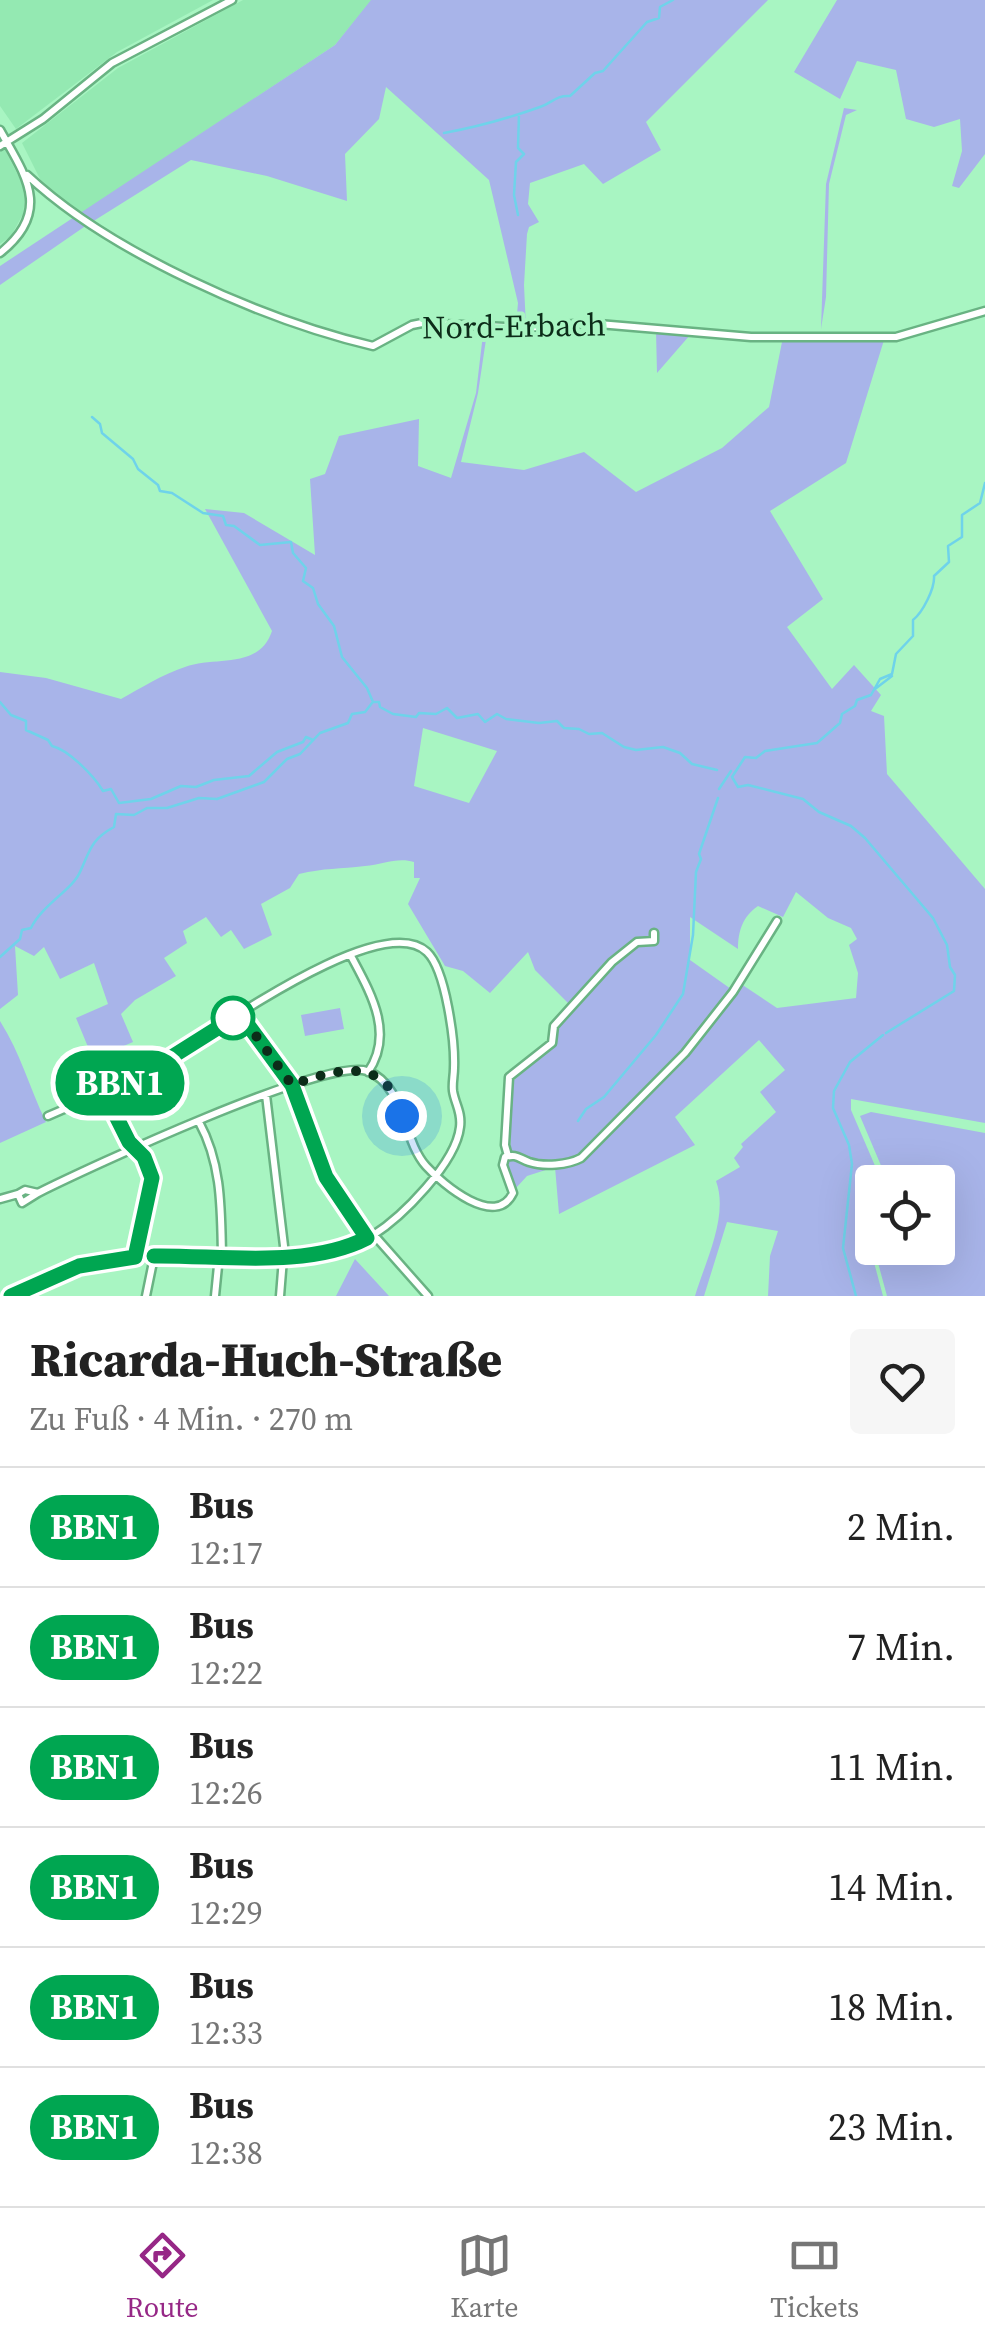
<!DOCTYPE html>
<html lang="de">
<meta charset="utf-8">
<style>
:root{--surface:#fff;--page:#f6f6f6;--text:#222;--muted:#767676;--line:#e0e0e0;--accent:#962786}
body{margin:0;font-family:"Source Serif 4",serif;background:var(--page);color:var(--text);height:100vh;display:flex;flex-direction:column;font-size:38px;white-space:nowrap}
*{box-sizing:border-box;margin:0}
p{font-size:32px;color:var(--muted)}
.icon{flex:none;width:55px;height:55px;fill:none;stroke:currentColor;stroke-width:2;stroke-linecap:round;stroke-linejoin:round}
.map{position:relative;height:1296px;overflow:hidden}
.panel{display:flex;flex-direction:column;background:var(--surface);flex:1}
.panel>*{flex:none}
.badge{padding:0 20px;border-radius:32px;font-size:35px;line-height:65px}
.controls{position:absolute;left:855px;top:1165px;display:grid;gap:20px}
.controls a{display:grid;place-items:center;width:100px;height:100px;border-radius:10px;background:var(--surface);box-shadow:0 10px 40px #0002;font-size:50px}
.you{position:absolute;width:50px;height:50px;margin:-25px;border:8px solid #fff;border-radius:50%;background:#1a73e8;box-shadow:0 0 0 15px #1a73e833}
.map>.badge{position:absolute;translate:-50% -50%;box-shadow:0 0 0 5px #fff}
.round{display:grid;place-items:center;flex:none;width:105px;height:105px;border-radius:10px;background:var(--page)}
.overview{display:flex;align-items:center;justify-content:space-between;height:170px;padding:0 30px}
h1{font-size:48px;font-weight:800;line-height:75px}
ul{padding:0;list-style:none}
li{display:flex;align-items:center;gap:30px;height:120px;padding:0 30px;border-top:2px solid var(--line)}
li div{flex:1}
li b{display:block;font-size:38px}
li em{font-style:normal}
li .badge{min-width:110px;font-weight:700;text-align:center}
.menu{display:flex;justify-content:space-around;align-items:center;height:140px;border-top:2px solid var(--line);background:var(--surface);font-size:28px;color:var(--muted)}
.menu a{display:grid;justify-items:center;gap:5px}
.menu .current{color:var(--accent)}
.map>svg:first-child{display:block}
.built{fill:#94e9b2}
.green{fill:#a8b4e9;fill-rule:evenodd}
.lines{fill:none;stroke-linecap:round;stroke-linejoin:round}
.stream{stroke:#6fd3ea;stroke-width:2.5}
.minor-casing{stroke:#69b383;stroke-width:11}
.minor{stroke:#fff;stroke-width:6}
.line-casing{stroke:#fff;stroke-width:22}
.line{stroke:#00a651;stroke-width:15}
.walk{stroke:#0c2c19;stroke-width:10;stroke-dasharray:0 18}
.stop-dot{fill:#fff;stroke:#00a651;stroke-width:5}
.labels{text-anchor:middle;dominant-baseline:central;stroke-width:8;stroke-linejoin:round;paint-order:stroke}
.street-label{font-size:32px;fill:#0c2c19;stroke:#a8f5c2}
</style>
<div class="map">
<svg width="985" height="1296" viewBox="0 0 985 1296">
<rect width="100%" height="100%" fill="#a8f5c2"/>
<!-- built -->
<path class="built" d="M 0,0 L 213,0 L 117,52 L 16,129 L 0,106 Z
M 243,0 L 372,0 L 335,45 L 79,215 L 42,183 L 22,143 L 118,68 Z
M 0,140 L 26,191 L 23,214 L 11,236 L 0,244 Z"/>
<!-- green -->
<path class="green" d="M 371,0 L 768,0 L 646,122 L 661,150 L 603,184 L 584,164 L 530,183 L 528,204 L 539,222 L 529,227 L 527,234 L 524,285 L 526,327 L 507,327 L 517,314 L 518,303 L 489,180 L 386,87 L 379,119 L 345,154 L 347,201 L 267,176 L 191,160 L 84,227 L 0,285 L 0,266 L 335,45 Z
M 837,0 L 985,0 L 985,154 L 959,188 L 952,186 L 962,151 L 960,119 L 934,127 L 906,119 L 896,70 L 857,61 L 840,99 L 794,72 Z
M 844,108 L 857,110 L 846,115 L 829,184 L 826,297 L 821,329 L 826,184 Z
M 484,326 L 488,326 L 478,393 L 461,462 L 524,470 L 584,452 L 636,492 L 722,448 L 769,407 L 782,342 L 884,340 L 846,463 L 770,511 L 823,599 L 787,627 L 832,689 L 854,665 L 881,695 L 871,711 L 884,716 L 887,774 L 985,889 L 985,1123 L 851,1099 L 851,1110 L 882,1182 L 872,1182 L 872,1216 L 867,1236 L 883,1296 L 768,1296 L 770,1256 L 778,1231 L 727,1222 L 704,1296 L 695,1296 C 705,1262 729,1216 716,1181 L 740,1167 L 734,1158 L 743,1147 L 741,1144 L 776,1112 L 760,1092 L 785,1070 L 759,1040 L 675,1117 L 695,1145 L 559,1214 L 555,1167 L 527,1176 L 516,1188 L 505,1164 L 510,1157 L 512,1082 L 553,1044 L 558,1029 L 573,1008 L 535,970 L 528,952 L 490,993 L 463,971 L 445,966 L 408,904 L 420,878 L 414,878 L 414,862 C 397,857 382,865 365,866 C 340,869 324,868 299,874 L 290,888 L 261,904 L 272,935 L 244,949 L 231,930 L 221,937 L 206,917 L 183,931 L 187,943 L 164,958 L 176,976 L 135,1000 L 121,1014 L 133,1042 L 93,1059 L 76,1018 L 108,1004 L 94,963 L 60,979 L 44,947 L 34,956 L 15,946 L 18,995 L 0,1009 L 0,672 L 46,678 L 121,699 C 141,688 163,674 185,667 C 216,656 259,670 272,631 L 205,509 L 244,513 L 315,555 L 310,479 L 325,474 L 339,436 L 419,419 L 418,466 L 451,478 L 476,393 ZM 423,728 L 497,751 L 469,803 L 414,786 ZM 796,892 L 828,918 L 851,928 L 857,939 L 849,945 L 858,973 L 856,998 L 777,1008 L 741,984 L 731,989 L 690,960 L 690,917 L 738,949 C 738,931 743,916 758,906 L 783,917 Z
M 656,331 L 690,335 L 657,373 Z
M 340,1008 L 344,1029 L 305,1036 L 301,1015 Z
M 0,1021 C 21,1054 29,1087 46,1122 L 0,1143 Z
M 871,1112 L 985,1133 L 985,1296 L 887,1296 L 874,1248 L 938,1248 L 938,1182 L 888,1182 L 860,1116 Z
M 355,1259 L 389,1296 L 336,1296 Z"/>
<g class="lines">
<!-- stream -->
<path class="stream" d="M 444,133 C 477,127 509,118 540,107 C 552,103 556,95 570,96 L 595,73 L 603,71 L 647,22 L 659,18 L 660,7 L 673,0
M 518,215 L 514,195 L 516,162 L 524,154 L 518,148 L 519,114
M 92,417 L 100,424 L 102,433 L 133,459 L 138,469 L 158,485 L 160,491 L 172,493 L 203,513 L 223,516 L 226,525 L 234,526 L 260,545 L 291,542 L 293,553 L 306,568 L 303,581 L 313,588 L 318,604 L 334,626 L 342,657 L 367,688 L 373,702 L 379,702 L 380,707 L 393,714 L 416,717 L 419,713 L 436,714 L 447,708 L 457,718 L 478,714 L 485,722 L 497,714 L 506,719 L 539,723 L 557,721 L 564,728 L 579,729 L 589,734 L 602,733 L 624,747 L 636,750 L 663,747 L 680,753 L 692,764 L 717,770
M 875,689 L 892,676
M 0,702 L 11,715 L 26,721 L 26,730 L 48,740 L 52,746 C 69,750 94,776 103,791 L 111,789 L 119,803 L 151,799 L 181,786 L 196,787 L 214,780 L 249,776 L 277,752 L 303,742 L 306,737 L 313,740
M 719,789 L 731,771
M 0,957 L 20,939 L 22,930 L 31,928 C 42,905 73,889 80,872 C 90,851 90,840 114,827 L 116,814 L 134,815 L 147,808 L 167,808 L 199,798 L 217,799 L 264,782 L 287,759 L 300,754 L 320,733 L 348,723 L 352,714 L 365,712 L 372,703
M 886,1033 L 954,991 L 955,975 L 950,967 L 947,945 L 933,918 L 865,838 L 851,826 L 819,812 L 803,799 L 748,785 L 738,787 L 732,777 L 745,757 L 756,758 L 765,751 L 817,743 L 840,723 L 842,714 L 855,706 L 857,700 L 871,695 L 880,679 L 892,674 L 896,654 L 913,636 L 913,620 C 923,612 935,588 934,576 L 949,562 L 948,546 L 962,537 L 962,515 L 980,503 L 985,483
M 578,1121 L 586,1109 L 604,1097 L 656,1035 L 683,994 L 693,935 L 696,872 L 701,859 L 699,854 L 718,798
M 856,1296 L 843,1248 L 852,1164 L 849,1145 L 833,1108 L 834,1091 L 850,1062 L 883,1035"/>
<defs>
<path id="minor" d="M 0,130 C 25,175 53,211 0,253
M 0,146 L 43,119 L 112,63 L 232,0
M 27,175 C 109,252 263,320 373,346 L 412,325 L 422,323 L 526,328 L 587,323 L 751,337 L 896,337 L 985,311
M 351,956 C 370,992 395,1033 368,1072
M 240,1014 L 292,1085 L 326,1177 L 367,1238
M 103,1092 L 129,1142 L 144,1157 L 152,1177 L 135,1257
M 266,1095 L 284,1246 L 280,1296
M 199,1122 C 222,1164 221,1209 222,1256
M 508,1156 L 505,1145 L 509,1077 L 552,1043 L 554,1026 L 612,962 L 637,942 L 654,941 L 654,933
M 38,1193 L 22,1203 L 18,1194 L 25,1190 L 38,1193 C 86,1169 326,1057 367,1071 C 405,1085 402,1139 426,1166 C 443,1185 496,1229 513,1193 L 503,1165 L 505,1157 C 517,1154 518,1158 529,1162 C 544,1167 568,1165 581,1158 L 685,1053 L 733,992 L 777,921
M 0,1199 L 18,1194
M 374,1235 L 428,1296
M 12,1296 C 47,1279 79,1263 118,1258 C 194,1249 306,1275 372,1236 C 402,1217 456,1163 460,1127 C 462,1112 455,1104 453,1091 C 452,1083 454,1076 454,1068 C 455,1042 446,970 427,952 C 381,909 216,1031 171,1057 C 132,1080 90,1098 48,1116
M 146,1296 L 154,1257
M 215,1296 L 219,1256"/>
</defs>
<!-- minor casing -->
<use href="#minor" class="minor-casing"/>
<!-- minor -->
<use href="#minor" class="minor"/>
</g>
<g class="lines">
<defs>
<path id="line" d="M 11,1296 L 79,1266 L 135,1257 L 152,1178 L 144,1157 L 129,1142 L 104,1092 L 170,1058 L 240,1014 L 292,1085 L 326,1177 L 367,1238 C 307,1269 221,1255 154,1256"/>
</defs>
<!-- line casing -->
<use href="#line" class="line-casing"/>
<!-- line -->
<use href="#line" class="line"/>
<!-- walk -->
<path class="walk" d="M 233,1018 L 240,1014 L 292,1085 C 337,1069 386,1054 402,1116"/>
</g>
<!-- markers -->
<circle class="stop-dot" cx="233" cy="1018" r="20"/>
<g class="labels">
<!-- street labels -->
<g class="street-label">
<text transform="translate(514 326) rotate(-1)">Nord-Erbach</text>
</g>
</g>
</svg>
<div class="controls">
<a><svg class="icon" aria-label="locate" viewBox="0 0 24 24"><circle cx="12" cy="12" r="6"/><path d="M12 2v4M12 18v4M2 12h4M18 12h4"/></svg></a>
</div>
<div class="you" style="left:402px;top:1116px"></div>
<b class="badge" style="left:120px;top:1083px;background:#00a651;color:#fff">BBN1</b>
</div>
<section class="panel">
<div class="overview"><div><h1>Ricarda-Huch-Straße</h1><p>Zu Fuß · 4 Min. · 270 m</p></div><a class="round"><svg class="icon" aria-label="heart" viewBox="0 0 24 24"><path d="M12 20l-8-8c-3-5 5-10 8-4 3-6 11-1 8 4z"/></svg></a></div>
<ul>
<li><span class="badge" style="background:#00a651;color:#fff">BBN1</span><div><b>Bus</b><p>12:17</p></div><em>2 Min.</em></li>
<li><span class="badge" style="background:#00a651;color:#fff">BBN1</span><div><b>Bus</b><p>12:22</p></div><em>7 Min.</em></li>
<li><span class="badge" style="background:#00a651;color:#fff">BBN1</span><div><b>Bus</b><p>12:26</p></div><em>11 Min.</em></li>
<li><span class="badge" style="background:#00a651;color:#fff">BBN1</span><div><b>Bus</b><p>12:29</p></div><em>14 Min.</em></li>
<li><span class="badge" style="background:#00a651;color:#fff">BBN1</span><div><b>Bus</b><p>12:33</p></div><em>18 Min.</em></li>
<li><span class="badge" style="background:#00a651;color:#fff">BBN1</span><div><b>Bus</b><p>12:38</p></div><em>23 Min.</em></li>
</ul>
</section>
<nav class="menu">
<a class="current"><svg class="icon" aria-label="directions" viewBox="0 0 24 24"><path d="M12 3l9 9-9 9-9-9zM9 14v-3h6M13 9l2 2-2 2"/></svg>Route</a>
<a><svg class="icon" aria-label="map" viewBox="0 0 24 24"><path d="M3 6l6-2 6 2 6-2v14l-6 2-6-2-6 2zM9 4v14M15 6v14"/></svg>Karte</a>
<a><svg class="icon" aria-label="tickets" viewBox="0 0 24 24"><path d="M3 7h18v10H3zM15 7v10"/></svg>Tickets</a>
</nav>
